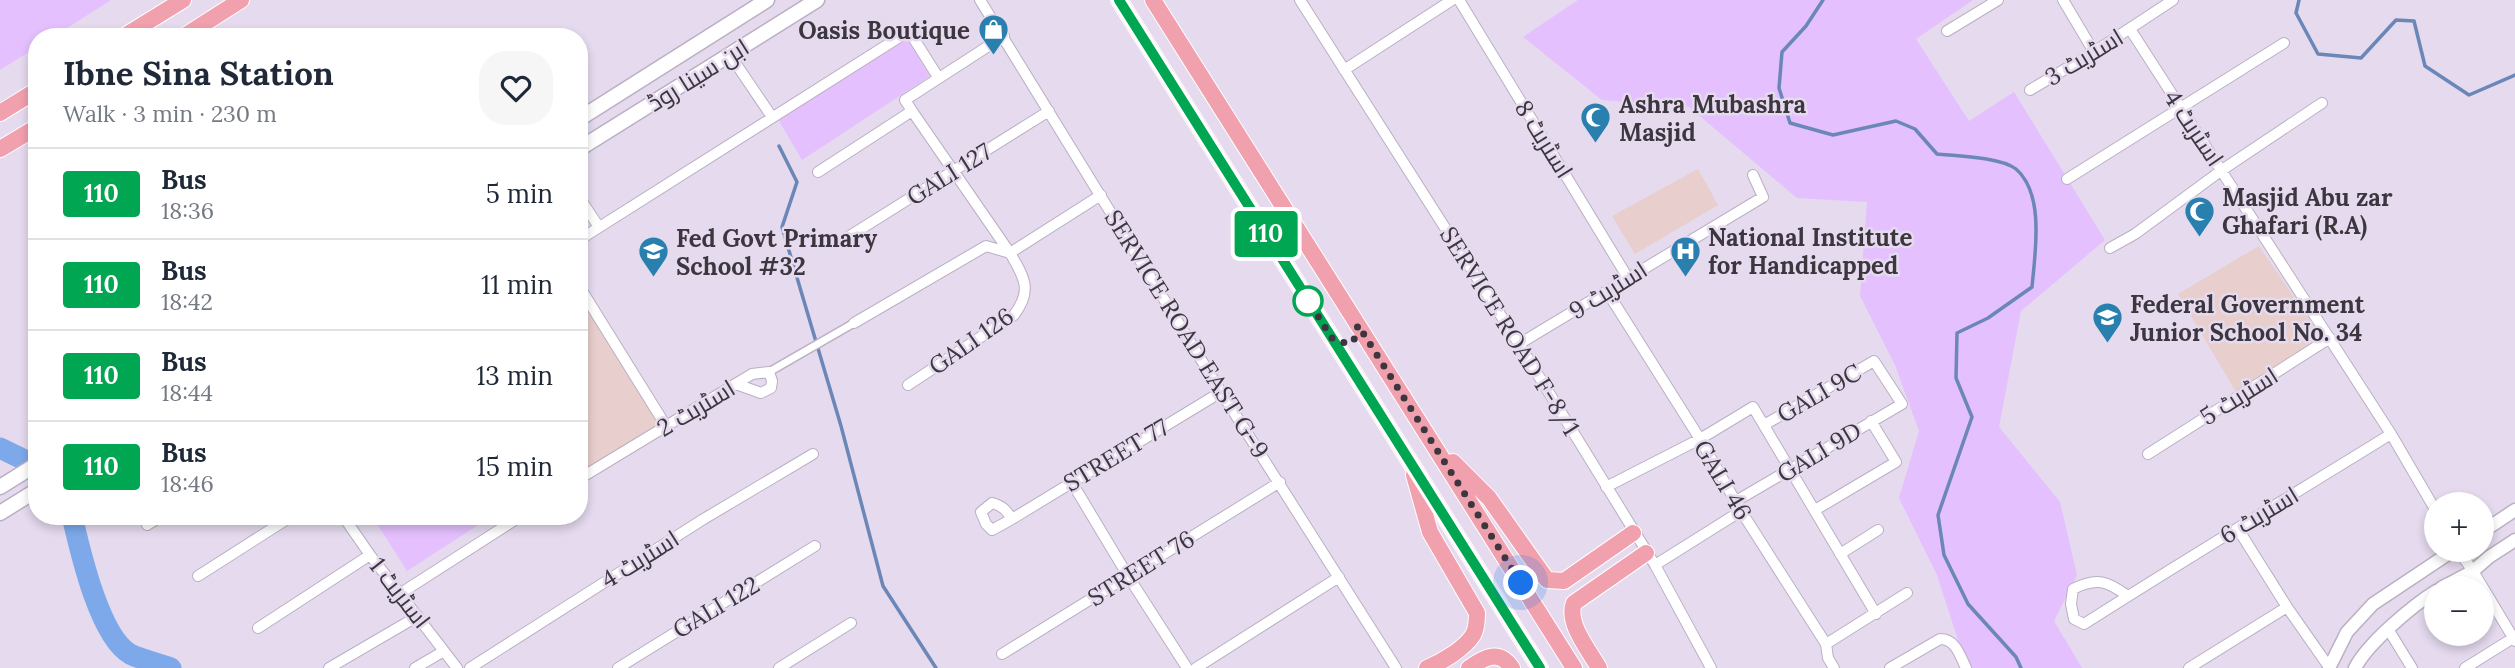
<!DOCTYPE html>
<meta charset="utf-8">
<style>
:root{--surface:#fff;--page:#f6f6f7;--text:#1f2937;--muted:#747a83;--line:#e0e1e3}
body{margin:0;font-family:Lora,Cairo,serif;background:var(--page);color:var(--text);height:100vh;display:flex;flex-direction:column;font-size:26px;white-space:nowrap}
*{box-sizing:border-box;margin:0}
p{font-size:23px;color:var(--muted)}
.icon{flex:none;width:38px;height:38px;fill:none;stroke:currentColor;stroke-width:2;stroke-linecap:round;stroke-linejoin:round}
.map{position:relative;flex:1;overflow:hidden}
.panel{position:absolute;left:28px;top:28px;width:560px;height:497px;display:flex;flex-direction:column;background:var(--surface);border-radius:28px;box-shadow:0 4px 10px #0003}
.panel>*{flex:none}
.badge{padding:0 14px;border-radius:5px;font-size:24px;line-height:46px}
.fabs{position:absolute;left:2424px;top:492px;display:grid;gap:14px}
.fabs a{display:grid;place-items:center;width:70px;height:70px;border-radius:50%;background:var(--surface);box-shadow:0 4px 10px #0003;font-size:35px}
.you{position:absolute;width:35px;height:35px;margin:-18px;border:5px solid #fff;border-radius:50%;background:#1a73e8;box-shadow:0 0 0 10px #1a73e833}
.map>.badge{position:absolute;translate:-50% -50%;box-shadow:0 0 0 4px #fff}
.round{display:grid;place-items:center;flex:none;width:74px;height:74px;border-radius:28px;background:var(--page)}
.headline{display:flex;align-items:center;justify-content:space-between;height:119px;padding:0 35px}
h1{font-size:33px;font-weight:800;line-height:52px}
ul{padding:0;list-style:none}
li{display:flex;align-items:center;gap:21px;height:91px;padding:0 35px;border-top:2px solid var(--line)}
li div{flex:1}
li b{display:block;font-size:26px}
li em{font-style:normal}
li .badge{min-width:77px;font-weight:700;text-align:center}
.map>svg:first-child{display:block}
.commercial{fill:#e8cecc}
.green{fill:#e4c0fe}
.lines{fill:none;stroke-linecap:round;stroke-linejoin:round}
.stream{stroke:#6a87b7;stroke-width:3.5}
.river{stroke:#7da9ea;stroke-width:21}
.pedestrian-casing{stroke:#baafc3;stroke-width:10}
.minor-casing{stroke:#baafc3;stroke-width:12}
.tertiary-casing{stroke:#baafc3;stroke-width:15}
.secondary-casing{stroke:#baafc3;stroke-width:17}
.primary-casing{stroke:#fff;stroke-width:18}
.pedestrian{stroke:#fff;stroke-width:7}
.minor{stroke:#fff;stroke-width:10}
.tertiary{stroke:#fff;stroke-width:12}
.secondary{stroke:#fff;stroke-width:14}
.primary{stroke:#f1a0ad;stroke-width:16}
.line-casing{stroke:#fff;stroke-width:16}
.line{stroke:#00a651;stroke-width:10}
.walk{stroke:#3c373f;stroke-width:7;stroke-dasharray:0 12.6}
.stop-dot{fill:#fff;stroke:#00a651;stroke-width:3.5}
.labels{text-anchor:middle;dominant-baseline:central;stroke-width:5;stroke-linejoin:round;paint-order:stroke}
.poi-label{font-size:24px;font-weight:bold;fill:#3c373f;stroke:#e5daee;text-anchor:start}
.street-label{font-size:24px;fill:#3c373f;stroke:#e5daee}
</style>
<div class="map">
<svg width="2515" height="668" viewBox="0 0 2515 668">
<rect width="100%" height="100%" fill="#e5daee"/>
<!-- commercial -->
<path class="commercial" d="M 1698,169 L 1718,205 L 1635,254 L 1612,216 Z
M 2259,246 L 2322,338 L 2236,392 L 2178,294 Z
M 589,307 L 662,423 L 579,473 L 579,313 Z"/>
<!-- green -->
<path class="green" d="M 0,0 L 111,0 L 53,37 L 37,37 L 37,47 L 0,70 Z
M 1578,0 L 1973,0 L 1916,39 L 1969,121 L 2014,92 L 2105,240 L 2021,311 L 1999,427 L 2060,502 L 2077,575 L 2054,621 L 2082,668 L 1967,668 L 1937,575 L 1899,498 L 1919,431 L 1895,365 L 1860,296 L 1867,202 L 1797,198 L 1689,107 L 1602,100 L 1523,37 Z
M 907,39 L 930,76 L 802,160 L 778,119 Z
M 372,516 L 492,516 L 407,571 Z"/>
<g class="lines">
<!-- stream -->
<path class="stream" d="M 1823,0 L 1806,26 L 1782,52 L 1779,88 L 1790,123 L 1833,135 L 1896,121 L 1915,129 L 1937,154 C 1957,156 2001,157 2016,169 C 2045,194 2035,253 2032,287 L 1988,318 L 1957,333 L 1956,378 L 1972,417 L 1938,515 L 1944,555 L 1968,604 L 2016,657 L 2021,668
M 2299,0 L 2296,13 L 2318,54 L 2361,58 L 2396,20 L 2414,21 L 2425,66 L 2469,95 L 2515,75
M 779,146 L 797,182 L 782,227 L 841,426 L 883,586 L 936,668"/>
<!-- river -->
<path class="river" d="M 0,448 L 37,466
M 72,516 C 80,550 99,636 130,654 C 142,660 158,663 171,668"/>
<defs>
<path id="pedestrian" d="M 769,372 L 854,323"/>
<path id="minor" d="M 980,0 L 1221,392 L 1396,668
M 1300,0 L 1519,344 L 1655,565 L 1711,668
M 1459,0 L 1628,278
M 2063,0 L 2094,52
M 2130,29 L 2391,434 L 2436,511
M 1947,31 L 1998,0
M 730,55 L 772,117
M 1344,70 L 1452,0
M 2030,90 L 2094,52 L 2173,0
M 818,172 L 912,111 L 905,100 L 1004,36
M 2067,179 L 2284,43
M 579,197 L 599,227
M 848,237 L 1049,111
M 579,240 L 909,31 L 938,77
M 2110,248 L 2135,234 L 2222,170 L 2322,103
M 579,286 L 666,426
M 1608,293 L 1700,439 L 1741,511 L 1826,644 L 1828,658 L 1834,668
M 854,323 L 986,246 L 1010,253 L 1101,195
M 1519,344 L 1763,197 L 1753,175
M 908,385 L 1014,315 C 1033,290 1024,277 1010,253 L 912,111
M 2148,454 L 2330,338
M 579,479 L 752,374 L 769,372 L 772,381 L 771,388 L 761,393 L 736,384
M 1071,481 L 1128,576 L 1187,668
M 1606,487 L 1700,439 L 1753,407 L 1876,614
M 1736,501 L 1902,404 L 1874,361 L 1764,425
M 1815,510 L 1896,462 L 1871,421
M 343,516 L 370,555 L 457,668
M 1012,519 C 1006,510 1003,506 992,503 L 981,512 L 986,524 L 992,530 L 1012,519 L 1221,392
M 147,525 L 162,516
M 2238,529 L 2287,607 L 2329,667
M 2458,550 L 2473,571 L 2515,641
M 1840,554 L 1878,530
M 1655,565 L 1741,511
M 198,576 L 292,516
M 401,593 L 521,516
M 2128,596 C 2107,581 2097,577 2073,589 L 2071,604 L 2074,619 L 2084,624 C 2186,559 2289,497 2391,434
M 258,628 L 370,555
M 2388,629 L 2412,668
M 1826,644 L 1907,593
M 1002,654 L 1280,482
M 329,668 L 418,616
M 415,668 L 444,651
M 470,668 L 702,520 L 813,454
M 618,668 L 815,546
M 779,668 L 851,623
M 1196,668 L 1339,577
M 1890,668 L 1940,639 C 1956,639 1960,656 1966,668
M 2189,668 L 2287,607
M 2465,668 L 2513,638"/>
<path id="tertiary" d="M 2482,532 L 2515,510
M 2441,588 L 2473,571 L 2489,557 L 2515,540
M 2329,668 L 2347,632 L 2373,604 L 2454,550
M 2355,668 C 2368,643 2412,606 2436,591"/>
<path id="secondary" d="M 579,119 L 767,0
M 579,149 L 817,0
M 0,487 L 37,464
M 0,513 L 37,490"/>
<path id="primary" d="M 1119,0 L 1540,668
M 1153,0 L 1574,668
M 123,37 L 183,0
M 183,37 L 241,0
M 0,113 L 37,90
M 0,149 L 37,127
M 1453,462 L 1489,498 L 1547,580 L 1564,581 L 1633,533
M 1414,475 L 1430,532 L 1477,613 C 1477,620 1477,628 1473,635 C 1464,649 1442,662 1427,668
M 1469,668 C 1485,657 1499,649 1512,668
M 1599,668 C 1589,650 1566,623 1574,603 L 1646,553"/>
</defs>
<!-- pedestrian casing -->
<use href="#pedestrian" class="pedestrian-casing"/>
<!-- minor casing -->
<use href="#minor" class="minor-casing"/>
<!-- tertiary casing -->
<use href="#tertiary" class="tertiary-casing"/>
<!-- secondary casing -->
<use href="#secondary" class="secondary-casing"/>
<!-- primary casing -->
<use href="#primary" class="primary-casing"/>
<!-- pedestrian -->
<use href="#pedestrian" class="pedestrian"/>
<!-- minor -->
<use href="#minor" class="minor"/>
<!-- tertiary -->
<use href="#tertiary" class="tertiary"/>
<!-- secondary -->
<use href="#secondary" class="secondary"/>
<!-- primary -->
<use href="#primary" class="primary"/>
</g>
<g class="lines">
<defs>
<path id="line" d="M 1119,0 L 1540,668"/>
</defs>
<!-- line casing -->
<use href="#line" class="line-casing"/>
<!-- line -->
<use href="#line" class="line"/>
<!-- walk -->
<path class="walk" d="M 1308,301 L 1303,293 L 1332,338 L 1348,344 L 1354,340 L 1358,325 L 1521,583"/>
</g>
<!-- icons -->
<defs>
<symbol id="shop-pin" viewBox="-11 -11 22 30"><path d="M0 17L-7.5 6A9.5 9.5 0 1 1 7.5 6Z" fill="#297fae" stroke="#e5daee"/><path d="M-5-2.5h2.3a2.7 3.5 0 0 1 5.4 0H5L5.5 6h-11ZM-1.5-2.5h3a1.5 2.3 0 0 0-3 0Z" fill="#fff"/></symbol>
<symbol id="mosque-pin" viewBox="-11 -11 22 30"><path d="M0 17L-7.5 6A9.5 9.5 0 1 1 7.5 6Z" fill="#297fae" stroke="#e5daee"/><path d="M3.5-4.9A6 6 0 1 0 3.5 4.9A5 5 0 1 1 3.5-4.9Z" fill="#fff"/></symbol>
<symbol id="hospital-pin" viewBox="-11 -11 22 30"><path d="M0 17L-7.5 6A9.5 9.5 0 1 1 7.5 6Z" fill="#297fae" stroke="#e5daee"/><path d="M-5-5h3v3.5h4V-5h3V5h-3V1.5h-4V5h-3Z" fill="#fff"/></symbol>
<symbol id="school-pin" viewBox="-11 -11 22 30"><path d="M0 17L-7.5 6A9.5 9.5 0 1 1 7.5 6Z" fill="#297fae" stroke="#e5daee"/><path d="M0-5L7-2L0 1L-7-2ZM-4 1L0 2.5L4 1V4Q0 6-4 4Z" fill="#fff"/></symbol>
</defs>
<g fill-rule="evenodd">
<use href="#shop-pin" x="976" y="12" width="35" height="47"/>
<use href="#mosque-pin" x="1578" y="100" width="35" height="47"/>
<use href="#mosque-pin" x="2182" y="194" width="35" height="47"/>
<use href="#hospital-pin" x="1668" y="234" width="35" height="47"/>
<use href="#school-pin" x="636" y="234" width="35" height="47"/>
<use href="#school-pin" x="2090" y="300" width="35" height="47"/>
</g>
<!-- markers -->
<circle class="stop-dot" cx="1308" cy="301" r="14"/>
<g class="labels">
<!-- poi labels -->
<g class="poi-label">
<text x="970" y="30" text-anchor="end">Oasis Boutique</text>
<text x="1619" y="104">Ashra Mubashra<tspan x="1619" dy="28">Masjid</tspan></text>
<text x="2222" y="197">Masjid Abu zar<tspan x="2222" dy="28">Ghafari (R.A)</tspan></text>
<text x="1708" y="237">National Institute<tspan x="1708" dy="28">for Handicapped</tspan></text>
<text x="676" y="238">Fed Govt Primary<tspan x="676" dy="28">School #32</tspan></text>
<text x="2130" y="304">Federal Government<tspan x="2130" dy="28">Junior School No. 34</tspan></text>
</g>
<!-- street labels -->
<g class="street-label">
<text transform="translate(2084 57) rotate(-31)">اسٹریٹ 3</text>
<text transform="translate(698 75) rotate(-32)">ابن سینا روڈ</text>
<text transform="translate(2194 128) rotate(56)">اسٹریٹ 4</text>
<text transform="translate(1544 139) rotate(58)">اسٹریٹ 8</text>
<text transform="translate(949 174) rotate(-32)">GALI 127</text>
<text transform="translate(1608 290) rotate(-32)">اسٹریٹ 9</text>
<text transform="translate(1510 331) rotate(58)">SERVICE ROAD F-8/1</text>
<text transform="translate(1187 334) rotate(58)">SERVICE ROAD EAST G-9</text>
<text transform="translate(971 341) rotate(-35)">GALI 126</text>
<text transform="translate(1819 393) rotate(-30)">GALI 9C</text>
<text transform="translate(2239 396) rotate(-32)">اسٹریٹ 5</text>
<text transform="translate(696 408) rotate(-31)">اسٹریٹ 2</text>
<text transform="translate(1819 452) rotate(-31)">GALI 9D</text>
<text transform="translate(1116 455) rotate(-31)">STREET 77</text>
<text transform="translate(1723 480) rotate(59)">GALI 46</text>
<text transform="translate(2259 515) rotate(-31)">اسٹریٹ 6</text>
<text transform="translate(640 559) rotate(-32)">اسٹریٹ 4</text>
<text transform="translate(1141 568) rotate(-32)">STREET 76</text>
<text transform="translate(400 593) rotate(52)">اسٹریٹ 1</text>
<text transform="translate(716 607) rotate(-31)">GALI 122</text>
</g>
</g>
</svg>
<div class="fabs">
<a>+</a>
<a>−</a>
</div>
<div class="you" style="left:1521px;top:583px"></div>
<b class="badge" style="left:1266px;top:234px;background:#00a651;color:#fff">110</b>
<section class="panel">
<div class="headline"><div><h1>Ibne Sina Station</h1><p>Walk · 3 min · 230 m</p></div><a class="round"><svg class="icon" aria-label="heart" viewBox="0 0 24 24"><path d="M12 20l-8-8c-3-5 5-10 8-4 3-6 11-1 8 4z"/></svg></a></div>
<ul>
<li><span class="badge" style="background:#00a651;color:#fff">110</span><div><b>Bus</b><p>18:36</p></div><em>5 min</em></li>
<li><span class="badge" style="background:#00a651;color:#fff">110</span><div><b>Bus</b><p>18:42</p></div><em>11 min</em></li>
<li><span class="badge" style="background:#00a651;color:#fff">110</span><div><b>Bus</b><p>18:44</p></div><em>13 min</em></li>
<li><span class="badge" style="background:#00a651;color:#fff">110</span><div><b>Bus</b><p>18:46</p></div><em>15 min</em></li>
</ul>
</section>
</div>
